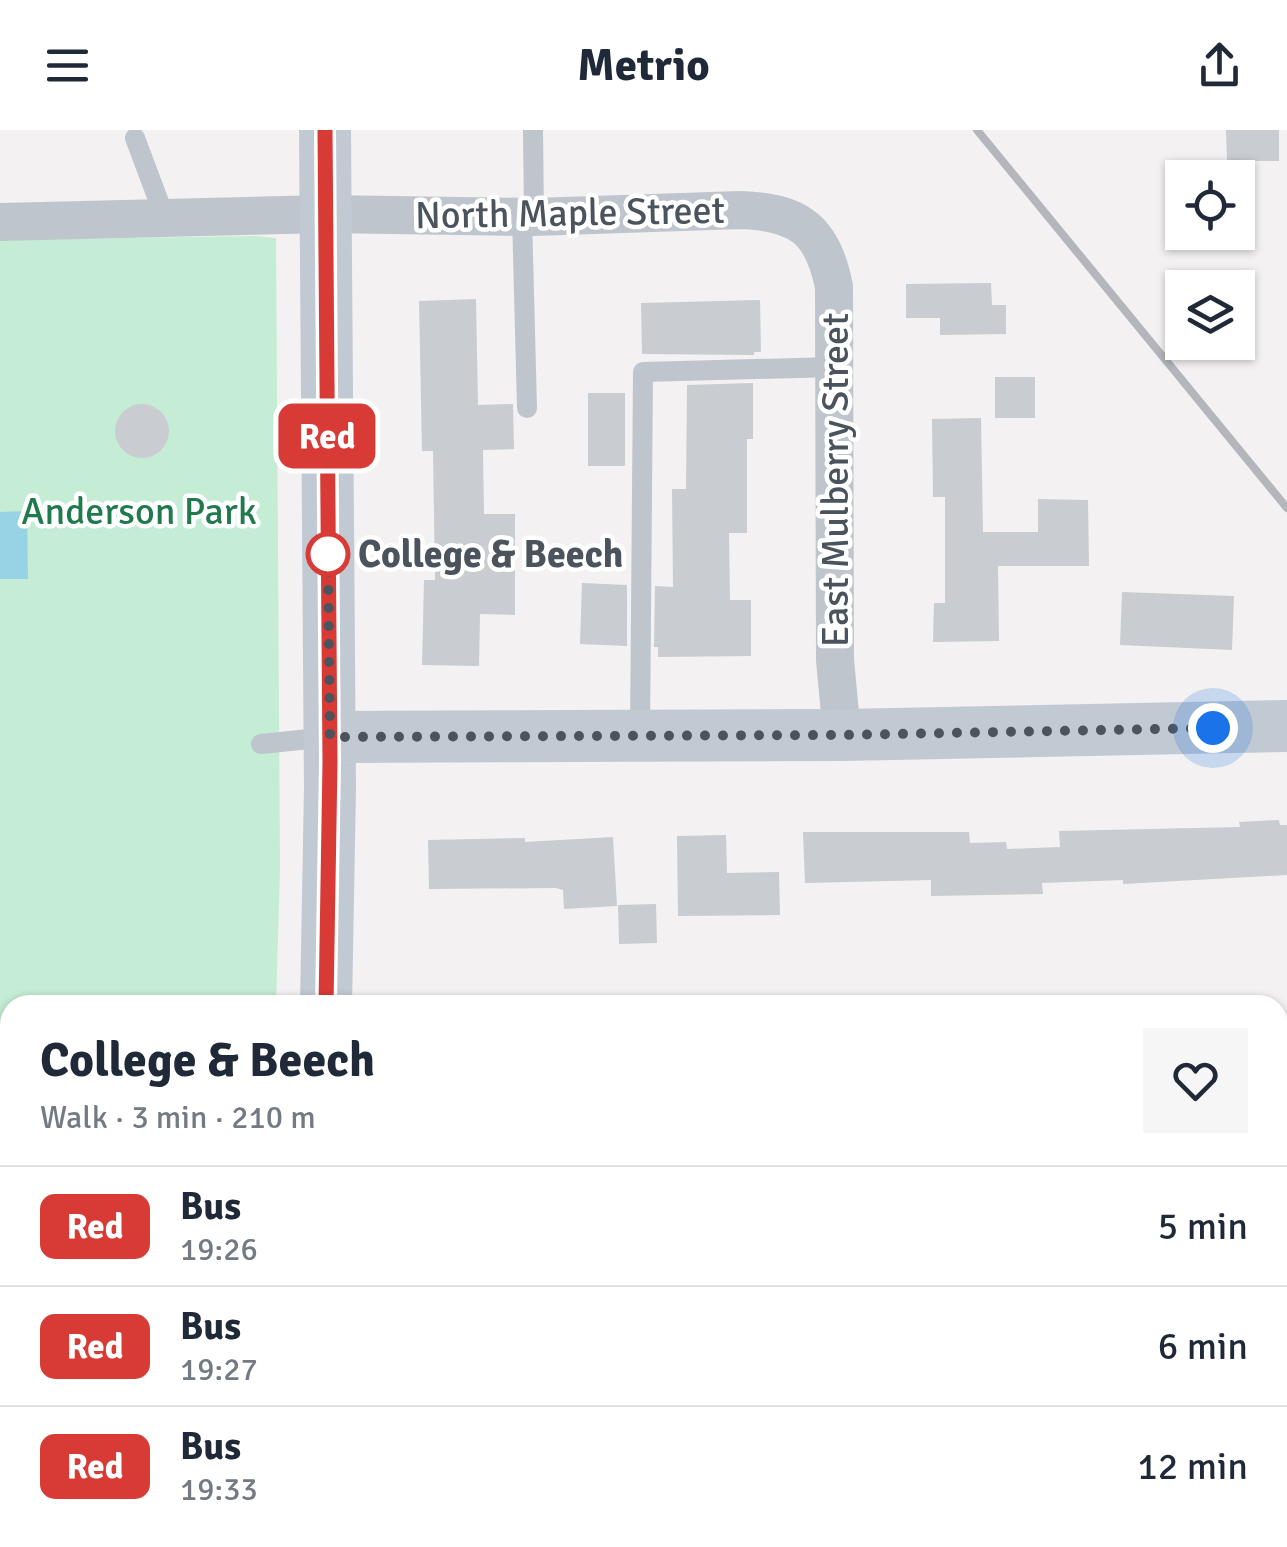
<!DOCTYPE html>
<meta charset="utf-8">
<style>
:root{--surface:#fff;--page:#f6f6f7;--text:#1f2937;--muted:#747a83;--line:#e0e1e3}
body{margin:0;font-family:Signika,sans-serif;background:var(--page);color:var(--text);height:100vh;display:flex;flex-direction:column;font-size:38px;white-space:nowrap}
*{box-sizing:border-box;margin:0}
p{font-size:32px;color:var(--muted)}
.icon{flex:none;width:55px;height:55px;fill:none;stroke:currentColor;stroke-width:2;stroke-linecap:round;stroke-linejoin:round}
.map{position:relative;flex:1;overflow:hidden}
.details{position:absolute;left:0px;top:865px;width:1288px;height:552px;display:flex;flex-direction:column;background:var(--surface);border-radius:30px 30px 0 0;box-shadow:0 2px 8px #0004}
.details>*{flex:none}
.badge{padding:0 20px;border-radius:15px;font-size:35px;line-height:65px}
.buttons{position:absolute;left:1165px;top:30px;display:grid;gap:20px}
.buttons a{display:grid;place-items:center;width:90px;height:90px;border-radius:0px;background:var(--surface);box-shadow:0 2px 8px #0004;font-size:50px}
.you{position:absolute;width:50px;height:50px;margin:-25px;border:8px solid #fff;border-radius:50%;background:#1a73e8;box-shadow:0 0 0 15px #1a73e833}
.map>.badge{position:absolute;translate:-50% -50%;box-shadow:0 0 0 5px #fff}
.round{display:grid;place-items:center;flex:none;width:105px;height:105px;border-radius:0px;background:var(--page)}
.summary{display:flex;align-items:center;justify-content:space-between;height:170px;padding:0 40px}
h1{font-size:48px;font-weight:700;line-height:75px}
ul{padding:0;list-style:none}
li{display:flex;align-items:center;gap:30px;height:120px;padding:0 40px;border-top:2px solid var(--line)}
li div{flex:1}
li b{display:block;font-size:38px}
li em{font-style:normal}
li .badge{min-width:110px;font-weight:700;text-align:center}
header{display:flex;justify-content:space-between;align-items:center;height:130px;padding:0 40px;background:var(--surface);font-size:45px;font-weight:700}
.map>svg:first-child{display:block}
.green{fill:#c5ecd4}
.water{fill:#97d3e4}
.building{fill:#c9ccd0}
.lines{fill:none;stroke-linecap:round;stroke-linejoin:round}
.lane{stroke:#bec5cc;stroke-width:20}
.street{stroke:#bec5cc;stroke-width:38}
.secondary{stroke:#c1c9d3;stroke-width:52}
.rail{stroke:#b4b6bb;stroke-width:8}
.line-casing{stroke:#fff;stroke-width:22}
.line{stroke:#d83b35;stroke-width:15}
.walk{stroke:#4b545d;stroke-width:10;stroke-dasharray:0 18}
.stop-dot{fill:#fff;stroke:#d83b35;stroke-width:5}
.labels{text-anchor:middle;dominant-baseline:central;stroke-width:9;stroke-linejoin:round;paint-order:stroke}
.street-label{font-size:38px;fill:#4b545d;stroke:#fff}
.park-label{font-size:38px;fill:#21794e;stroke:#fff}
.stop-label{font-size:38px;font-weight:bold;fill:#4b545d;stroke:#fff;text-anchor:start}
</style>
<header><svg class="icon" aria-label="menu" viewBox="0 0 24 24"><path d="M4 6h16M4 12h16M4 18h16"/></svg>Metrio<svg class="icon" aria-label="share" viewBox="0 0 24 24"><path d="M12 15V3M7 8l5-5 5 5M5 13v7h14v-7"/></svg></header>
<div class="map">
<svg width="1287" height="1417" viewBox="0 0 1287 1417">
<rect width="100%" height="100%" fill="#f3f1f1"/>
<!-- green -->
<path class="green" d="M 256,106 L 276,108 L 280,739 L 276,875 L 10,875 L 10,1408 L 235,1408 L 234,1417 L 0,1417 L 0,110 Z"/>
<!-- water -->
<path class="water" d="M 27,381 L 28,449 L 0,449 L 0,382 Z"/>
<!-- building -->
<path class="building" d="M 1226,0 L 1279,0 L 1279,31 L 1227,31 Z
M 991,153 L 992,175 L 1006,175 L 1006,204 L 940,205 L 940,188 L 906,188 L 906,154 Z
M 476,169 L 478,275 L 513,274 L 514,319 L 483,320 L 484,384 L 515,384 L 515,485 L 480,484 L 479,536 L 422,535 L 424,450 L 435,450 L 433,321 L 422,321 L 419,171 Z
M 760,170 L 761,222 L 754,222 L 754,225 L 642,224 L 641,173 Z
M 995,247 L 1035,247 L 1035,288 L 995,288 Z
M 753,253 L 753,309 L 747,309 L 747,403 L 729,403 L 730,470 L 751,470 L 751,526 L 658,527 L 658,517 L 654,517 L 655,456 L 673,457 L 672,359 L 686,359 L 687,255 Z
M 588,263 L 625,263 L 625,336 L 588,336 Z
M115 301a27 27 0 1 1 54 0a27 27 0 1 1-54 0Z
M 981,288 L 983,402 L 1038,402 L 1038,369 L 1088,370 L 1089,436 L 998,436 L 999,511 L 933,512 L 934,473 L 945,473 L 945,367 L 933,367 L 932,289 Z
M 582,453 L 627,455 L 627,516 L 580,514 Z
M 1122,462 L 1234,466 L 1232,520 L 1120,515 Z
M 1279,690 L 1280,695 L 1287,695 L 1287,745 L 1123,754 L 1123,750 L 1042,753 L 1043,764 L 931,766 L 931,750 L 805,753 L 803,702 L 969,702 L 970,713 L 1006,712 L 1007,719 L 1060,717 L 1059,701 L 1240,697 L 1239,692 Z
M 726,705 L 727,743 L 779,742 L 780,785 L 678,786 L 677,706 Z
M 613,707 L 617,776 L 564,779 L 563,760 L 556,758 L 429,759 L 428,710 L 525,708 L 525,712 Z
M 656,774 L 657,813 L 619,814 L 618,775 Z"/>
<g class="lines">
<!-- lane -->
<path class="lane" d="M 533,0 L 534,87
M 135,8 L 165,88
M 522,86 L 527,278
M 640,604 L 643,242 L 834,237
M 261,614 L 329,607"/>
<!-- street -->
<path class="street" d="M 0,92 L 325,84 L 534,87 L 741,80 C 798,82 823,99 834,157 L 835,530 L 842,605
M 1278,1058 L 1287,1057"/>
<!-- secondary -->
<path class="secondary" d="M 325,0 L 330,658 L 326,875
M 330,607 L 842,605 L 1287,596
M 286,1417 L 287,1408"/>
<!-- rail -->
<path class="rail" d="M 977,0 L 1287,378"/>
</g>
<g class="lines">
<defs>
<path id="line" d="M 325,0 L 330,632 L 326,875"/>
</defs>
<!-- line casing -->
<use href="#line" class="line-casing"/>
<!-- line -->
<use href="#line" class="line"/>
<!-- walk -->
<path class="walk" d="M 328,424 L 330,607 L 842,605 L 1213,598"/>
</g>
<!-- markers -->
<circle class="stop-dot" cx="328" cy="424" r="20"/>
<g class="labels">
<!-- street labels -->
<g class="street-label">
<text transform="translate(570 83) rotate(-1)">North Maple Street</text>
<text transform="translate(835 350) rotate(-90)">East Mulberry Street</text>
</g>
<!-- park labels -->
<g class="park-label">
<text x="139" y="381">Anderson Park</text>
</g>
<!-- stop labels -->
<g class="stop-label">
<text x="358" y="424">College &amp; Beech</text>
</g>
</g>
</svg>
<div class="buttons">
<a><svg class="icon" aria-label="locate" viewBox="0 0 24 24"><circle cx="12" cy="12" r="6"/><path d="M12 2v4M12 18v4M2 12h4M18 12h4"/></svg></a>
<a><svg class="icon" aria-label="layers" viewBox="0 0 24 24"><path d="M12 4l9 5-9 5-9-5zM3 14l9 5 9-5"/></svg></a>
</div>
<div class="you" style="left:1213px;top:598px"></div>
<b class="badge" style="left:327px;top:306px;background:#d83b35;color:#fff">Red</b>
<section class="details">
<div class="summary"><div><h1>College &amp; Beech</h1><p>Walk · 3 min · 210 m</p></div><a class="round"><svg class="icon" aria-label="heart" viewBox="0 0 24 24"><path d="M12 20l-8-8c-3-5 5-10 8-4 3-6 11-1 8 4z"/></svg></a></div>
<ul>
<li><span class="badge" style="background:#d83b35;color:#fff">Red</span><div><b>Bus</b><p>19:26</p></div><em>5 min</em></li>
<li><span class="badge" style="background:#d83b35;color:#fff">Red</span><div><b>Bus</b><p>19:27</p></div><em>6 min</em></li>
<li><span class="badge" style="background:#d83b35;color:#fff">Red</span><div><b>Bus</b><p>19:33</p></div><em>12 min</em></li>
</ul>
</section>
</div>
